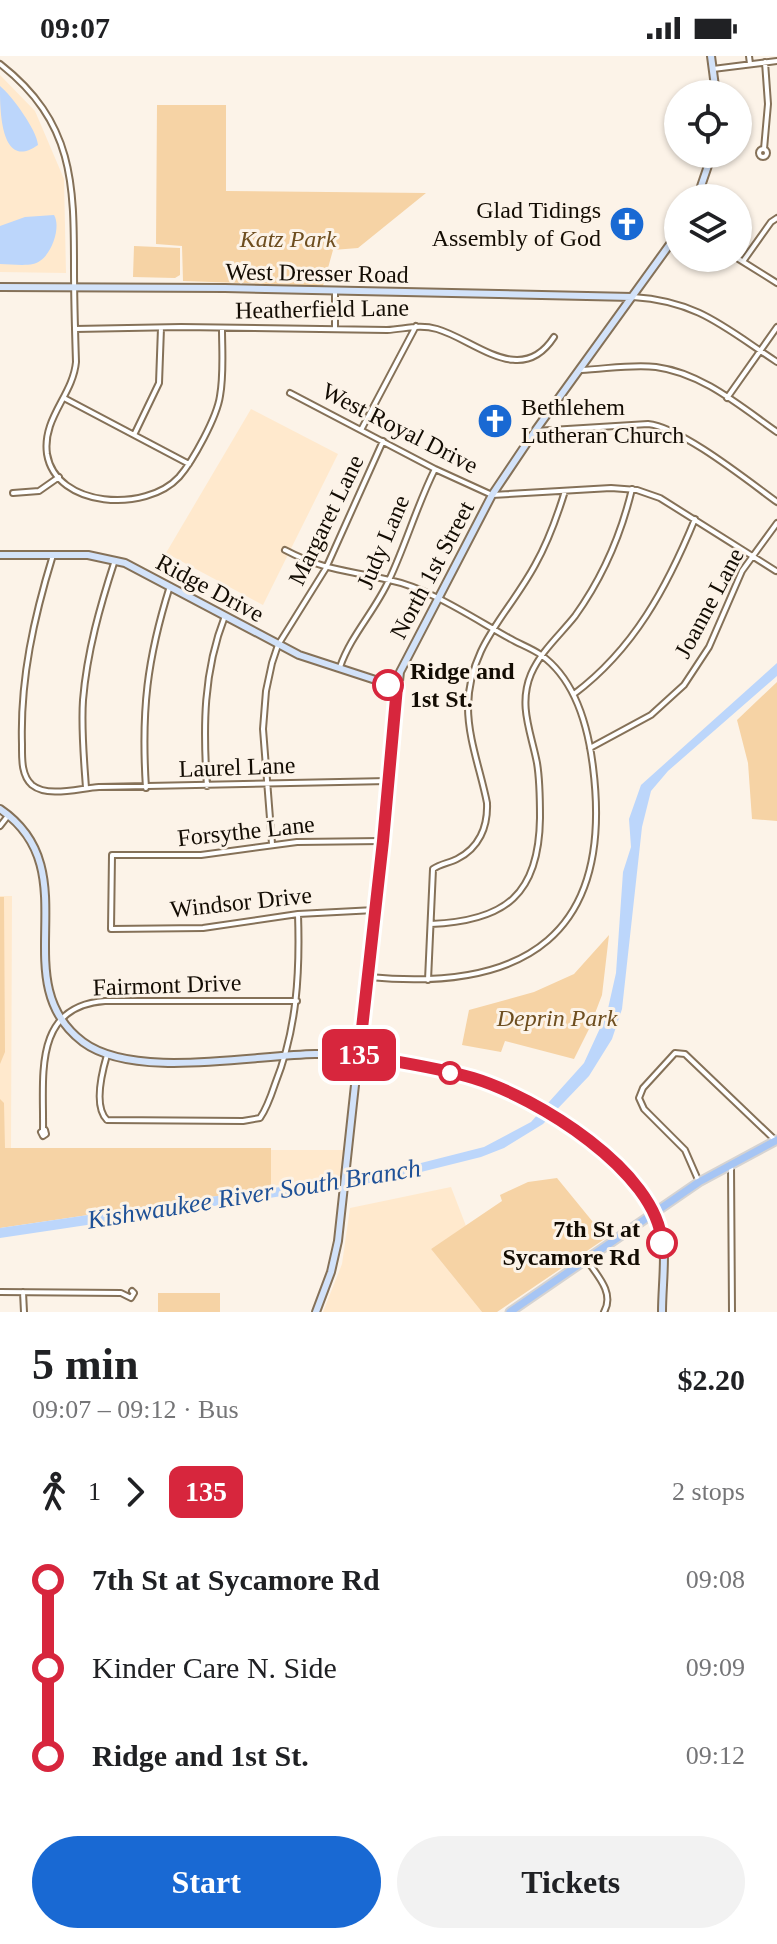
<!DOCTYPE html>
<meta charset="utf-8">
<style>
:root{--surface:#fff;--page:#f2f2f2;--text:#202124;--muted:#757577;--accent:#1969d3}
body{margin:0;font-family:Georgia,serif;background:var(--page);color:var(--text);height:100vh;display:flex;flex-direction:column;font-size:30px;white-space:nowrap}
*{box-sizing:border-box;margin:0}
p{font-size:26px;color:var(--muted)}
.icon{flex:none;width:44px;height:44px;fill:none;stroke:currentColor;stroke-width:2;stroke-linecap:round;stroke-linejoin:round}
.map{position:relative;height:1256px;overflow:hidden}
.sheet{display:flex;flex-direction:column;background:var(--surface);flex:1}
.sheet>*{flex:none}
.badge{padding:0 16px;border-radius:12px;font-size:28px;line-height:52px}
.tools{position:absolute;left:664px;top:24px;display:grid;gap:16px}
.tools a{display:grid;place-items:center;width:88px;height:88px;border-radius:50%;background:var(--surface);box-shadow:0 2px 6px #0004;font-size:40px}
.map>.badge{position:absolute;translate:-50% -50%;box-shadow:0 0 0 4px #fff}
.legs{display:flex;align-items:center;gap:12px;height:88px;padding:0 32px;font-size:26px}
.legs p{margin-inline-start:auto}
.summary{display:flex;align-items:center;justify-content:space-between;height:136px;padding:0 32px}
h1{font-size:44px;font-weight:800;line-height:60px}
.button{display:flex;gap:16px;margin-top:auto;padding:16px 32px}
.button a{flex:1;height:92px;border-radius:48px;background:var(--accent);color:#fff;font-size:32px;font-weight:800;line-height:92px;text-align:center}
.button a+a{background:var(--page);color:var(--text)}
ul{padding:0 32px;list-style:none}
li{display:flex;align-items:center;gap:28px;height:88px;font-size:30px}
li i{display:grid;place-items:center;width:12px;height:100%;margin:0 10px;background:currentColor}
li i::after{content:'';width:20px;height:20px;margin:-10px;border:6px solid;border-radius:50%;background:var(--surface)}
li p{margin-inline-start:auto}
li:first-child i{background:linear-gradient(#0000 50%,currentColor 0)}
li:last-child i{background:linear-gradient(currentColor 50%,#0000 0)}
.status{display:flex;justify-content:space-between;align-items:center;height:56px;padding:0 40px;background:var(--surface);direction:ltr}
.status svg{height:22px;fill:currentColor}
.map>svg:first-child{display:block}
.built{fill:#ffe9cd}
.green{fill:#f6d3a5}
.water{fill:#bcd6fb}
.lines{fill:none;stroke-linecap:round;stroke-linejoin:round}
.street-casing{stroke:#857158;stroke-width:8}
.secondary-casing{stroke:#857158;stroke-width:10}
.primary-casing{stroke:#d5d3d2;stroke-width:11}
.street{stroke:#fff;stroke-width:4}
.secondary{stroke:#d2e2f9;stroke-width:6}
.primary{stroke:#a6c5f4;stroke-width:7}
.line-1-casing{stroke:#fff;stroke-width:18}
.line-1{stroke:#d7263d;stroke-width:12}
.stop-1-dot{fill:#fff;stroke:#d7263d;stroke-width:4}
.labels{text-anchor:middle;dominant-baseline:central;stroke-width:6;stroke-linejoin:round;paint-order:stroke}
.poi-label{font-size:24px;fill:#130c03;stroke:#fcf3e8;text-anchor:end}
.park-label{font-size:24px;font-style:italic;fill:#6e4e1f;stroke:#fcf3e8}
.street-label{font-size:24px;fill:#130c03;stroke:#fcf3e8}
.stop-label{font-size:24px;font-weight:bold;fill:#130c03;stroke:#fcf3e8;text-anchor:start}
.water-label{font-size:26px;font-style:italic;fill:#1f5197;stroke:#fcf3e8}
</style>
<div class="status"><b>09:07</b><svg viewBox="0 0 49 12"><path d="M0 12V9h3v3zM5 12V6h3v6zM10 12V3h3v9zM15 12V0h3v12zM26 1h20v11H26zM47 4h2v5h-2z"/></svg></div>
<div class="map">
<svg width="777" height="1256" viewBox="0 0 777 1256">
<rect width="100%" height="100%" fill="#fcf3e8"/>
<!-- built -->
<path class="built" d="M 0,19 L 35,55 L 64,123 L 66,217 L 0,216 Z
M 251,353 L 338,398 L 263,549 L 166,497 Z
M 0,840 L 12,840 L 11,1094 L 345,1094 L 342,1120 L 0,1170 Z
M 451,1131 L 466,1170 L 431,1193 L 482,1256 L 323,1256 L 342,1208 L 350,1152 Z"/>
<!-- green -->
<path class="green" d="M 157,49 L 226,49 L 226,135 L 426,137 L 358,192 L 333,194 L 323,230 L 183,225 L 182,190 L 156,188 Z
M 134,190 L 180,192 L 180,219 L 175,222 L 133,221 Z
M 777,626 L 777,765 L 752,763 L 748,707 L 737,664 Z
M 0,841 L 4,841 L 5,996 L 0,1008 Z
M 609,879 L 602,939 L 589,973 L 574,1003 L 505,985 L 501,996 L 462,989 L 469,954 L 534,936 L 574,918 Z
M 0,1043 L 4,1047 L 5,1092 L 271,1092 L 271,1132 L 0,1172 Z
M 557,1122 L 606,1182 L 497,1256 L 482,1256 L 431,1193 L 502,1145 L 500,1139 L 528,1126 Z
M 158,1237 L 220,1237 L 220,1256 L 158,1256 Z"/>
<!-- water -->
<path class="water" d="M 0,30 C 12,40 37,74 38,89 C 0,116 0,52 0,30 Z
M 54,159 C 62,172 50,205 33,208 C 23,210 10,208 0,208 L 0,170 L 25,161 Z
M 777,607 L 777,620 L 668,715 L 651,735 L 642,771 L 622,953 L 612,983 L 589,1020 L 543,1068 L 504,1092 L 481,1101 L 389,1124 L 0,1182 L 0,1172 L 271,1132 L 354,1124 L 484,1091 L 531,1066 L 584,1007 L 607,957 L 616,917 L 623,816 L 631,791 L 629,763 L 641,729 Z"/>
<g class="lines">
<defs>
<path id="street" d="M 749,0 L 750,8
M 0,8 C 74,66 74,127 74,213 C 74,244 75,275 76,306 C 73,339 42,362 47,398 C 56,452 146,457 179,421 C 193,405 217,361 220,340 C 224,318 222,294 222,272
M 713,13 L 777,5
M759 97a4 4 0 1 1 8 0a4 4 0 1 1-8 0Z
M 764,93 L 768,48 L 765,6
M 737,202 L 777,227
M 744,204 L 771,166 L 777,162
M 633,241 C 698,245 725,272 777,306
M 335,272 L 335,235
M 75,273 L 181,271 L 387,274 C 405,273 419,268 437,273 C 475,284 521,332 554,281
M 581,314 C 606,313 632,308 656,311 C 702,317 740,350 777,376
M 290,337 L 435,413 L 492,439 L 611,432 L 637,434 L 660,442 L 776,515
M 64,342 L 189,408
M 727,342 L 777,271
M 361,374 L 416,270
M 535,375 L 648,368 C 681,371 748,425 777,446
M 134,379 L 159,327 L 161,272
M 13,437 L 39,435 L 59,421
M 285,494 C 325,515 347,514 389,524 C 429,532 473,562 509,582 C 519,588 531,592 541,599 C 576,624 588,670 593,711 C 614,878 526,936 369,921
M 53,499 C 34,561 20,623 22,688 C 22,702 21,719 32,729 C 48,742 80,732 99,731 L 388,725
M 340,611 C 351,579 375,555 389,524 C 406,488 417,449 435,413
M 574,638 C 634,593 667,531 695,463
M 590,692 L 651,659 L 684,629 L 709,591 L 742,515 L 777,467
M 207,730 C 203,672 203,616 225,560
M 86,732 C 84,703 81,673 83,644 C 87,596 100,550 115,504
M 146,732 C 141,655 147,603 170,530
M 0,770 L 7,761
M 272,788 L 263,673 L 266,635 L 272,607 L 278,589 L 326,512 L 383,385
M 375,854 L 298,858 L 203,872 L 111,873 L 112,799 L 201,799 L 297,786 L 382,785
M 431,868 C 506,865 539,838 540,762 C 540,744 540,725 537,707 C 531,676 518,649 531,618 C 541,595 560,579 575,560 C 603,521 621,479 632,433
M 428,924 L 433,813 C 440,808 449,807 457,803 C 479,792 488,771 487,747 C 481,716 468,683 468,651 C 469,589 508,559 535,509 C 548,486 557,461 565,435
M 107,999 C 102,1016 93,1050 107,1064 L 243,1065 L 260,1062 C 267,1052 271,1040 275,1028 C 297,973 300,917 298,858
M 43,1074 C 44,1021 32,950 105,945 L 297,945
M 45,1074 L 46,1078 L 43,1080 L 41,1076 Z
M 731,1110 L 732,1256
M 699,1126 L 685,1094 L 644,1053 L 639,1042 L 643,1032 L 675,997 L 685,998 L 774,1083
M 586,1203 C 597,1219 615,1237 604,1256
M 0,1236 L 121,1237 L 131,1242 L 134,1237 L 132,1235
M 23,1236 L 24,1256"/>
<path id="secondary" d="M 711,0 L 716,38
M 697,142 L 712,98
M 0,231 L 225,232 L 632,241
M 0,499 L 88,499 L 125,507 L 299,599 L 397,631
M 0,753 C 91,815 2,925 83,986 C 134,1024 254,999 315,998 C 426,997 559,1038 632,1125 C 643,1139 656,1154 661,1171 C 667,1197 662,1229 662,1256
M 316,1256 L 331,1216 L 338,1185 L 400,616 L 492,439 L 535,375 L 678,177"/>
<path id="primary" d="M 510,1256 L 699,1126 L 777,1084"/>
</defs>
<!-- street casing -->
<use href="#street" class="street-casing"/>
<!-- secondary casing -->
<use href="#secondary" class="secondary-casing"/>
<!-- primary casing -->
<use href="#primary" class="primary-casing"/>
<!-- street -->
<use href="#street" class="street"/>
<!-- secondary -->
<use href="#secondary" class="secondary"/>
<!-- primary -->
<use href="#primary" class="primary"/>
</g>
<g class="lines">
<defs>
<path id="line-1" d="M 388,629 L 397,631 L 383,785 L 359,999 C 397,1006 436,1011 473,1022 C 536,1041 657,1115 662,1187"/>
</defs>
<!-- line-1 casing -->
<use href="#line-1" class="line-1-casing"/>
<!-- line-1 -->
<use href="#line-1" class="line-1"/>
</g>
<!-- icons -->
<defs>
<symbol id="church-disc" viewBox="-11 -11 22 22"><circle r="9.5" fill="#1969d3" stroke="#fcf3e8"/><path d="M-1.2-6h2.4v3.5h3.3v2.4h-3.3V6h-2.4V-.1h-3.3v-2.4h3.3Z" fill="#fff"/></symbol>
</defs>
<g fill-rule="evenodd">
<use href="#church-disc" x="607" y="148" width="40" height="40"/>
<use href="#church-disc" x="475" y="345" width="40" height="40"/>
</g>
<!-- markers -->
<g class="stop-1-dot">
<circle cx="388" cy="629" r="14"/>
<circle cx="450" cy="1017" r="10"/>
<circle cx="662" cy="1187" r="14"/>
</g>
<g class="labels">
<!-- poi labels -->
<g class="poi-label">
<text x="601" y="154">Glad Tidings<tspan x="601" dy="28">Assembly of God</tspan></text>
<text x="521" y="351" text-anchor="start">Bethlehem<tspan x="521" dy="28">Lutheran Church</tspan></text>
</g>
<!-- park labels -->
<g class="park-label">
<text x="288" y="183">Katz Park</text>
<text x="557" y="962">Deprin Park</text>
</g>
<!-- street labels -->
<g class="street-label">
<text transform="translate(317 217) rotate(1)">West Dresser Road</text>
<text transform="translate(322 253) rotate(-1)">Heatherfield Lane</text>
<text transform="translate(400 372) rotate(27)">West Royal Drive</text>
<text transform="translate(326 464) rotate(-64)">Margaret Lane</text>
<text transform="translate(383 486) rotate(-67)">Judy Lane</text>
<text transform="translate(432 514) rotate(-62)">North 1st Street</text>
<text transform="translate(210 532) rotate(28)">Ridge Drive</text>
<text transform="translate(709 547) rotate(-62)">Joanne Lane</text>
<text transform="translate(237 711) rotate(-2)">Laurel Lane</text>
<text transform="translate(246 775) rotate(-6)">Forsythe Lane</text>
<text transform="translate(241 846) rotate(-6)">Windsor Drive</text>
<text transform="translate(167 929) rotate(-2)">Fairmont Drive</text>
</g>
<!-- stop labels -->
<g class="stop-label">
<text x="410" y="615">Ridge and<tspan x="410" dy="28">1st St.</tspan></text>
<text x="640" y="1173" text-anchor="end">7th St at<tspan x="640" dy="28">Sycamore Rd</tspan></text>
</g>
<!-- water labels -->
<g class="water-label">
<text transform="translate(254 1138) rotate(-9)">Kishwaukee River South Branch</text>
</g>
</g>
</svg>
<div class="tools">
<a><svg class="icon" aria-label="locate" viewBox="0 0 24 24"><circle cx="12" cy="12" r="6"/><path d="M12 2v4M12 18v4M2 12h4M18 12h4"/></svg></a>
<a><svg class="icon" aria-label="layers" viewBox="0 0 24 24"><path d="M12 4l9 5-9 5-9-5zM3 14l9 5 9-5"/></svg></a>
</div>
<b class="badge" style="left:359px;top:999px;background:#d7263d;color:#fff">135</b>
</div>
<section class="sheet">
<div class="summary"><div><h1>5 min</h1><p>09:07 – 09:12 · Bus</p></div><b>$2.20</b></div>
<div class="legs"><svg class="icon" aria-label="walk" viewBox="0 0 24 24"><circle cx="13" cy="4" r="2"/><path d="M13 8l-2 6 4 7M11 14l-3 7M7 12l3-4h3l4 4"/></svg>1<svg class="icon" aria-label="forward" viewBox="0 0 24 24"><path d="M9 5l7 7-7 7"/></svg><b class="badge" style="background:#d7263d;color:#fff">135</b><p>2 stops</p></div>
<ul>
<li><i style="color:#d7263d"></i><b>7th St at Sycamore Rd</b><p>09:08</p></li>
<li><i style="color:#d7263d"></i><span>Kinder Care N. Side</span><p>09:09</p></li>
<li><i style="color:#d7263d"></i><b>Ridge and 1st St.</b><p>09:12</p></li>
</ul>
<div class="button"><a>Start</a><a>Tickets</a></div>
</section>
